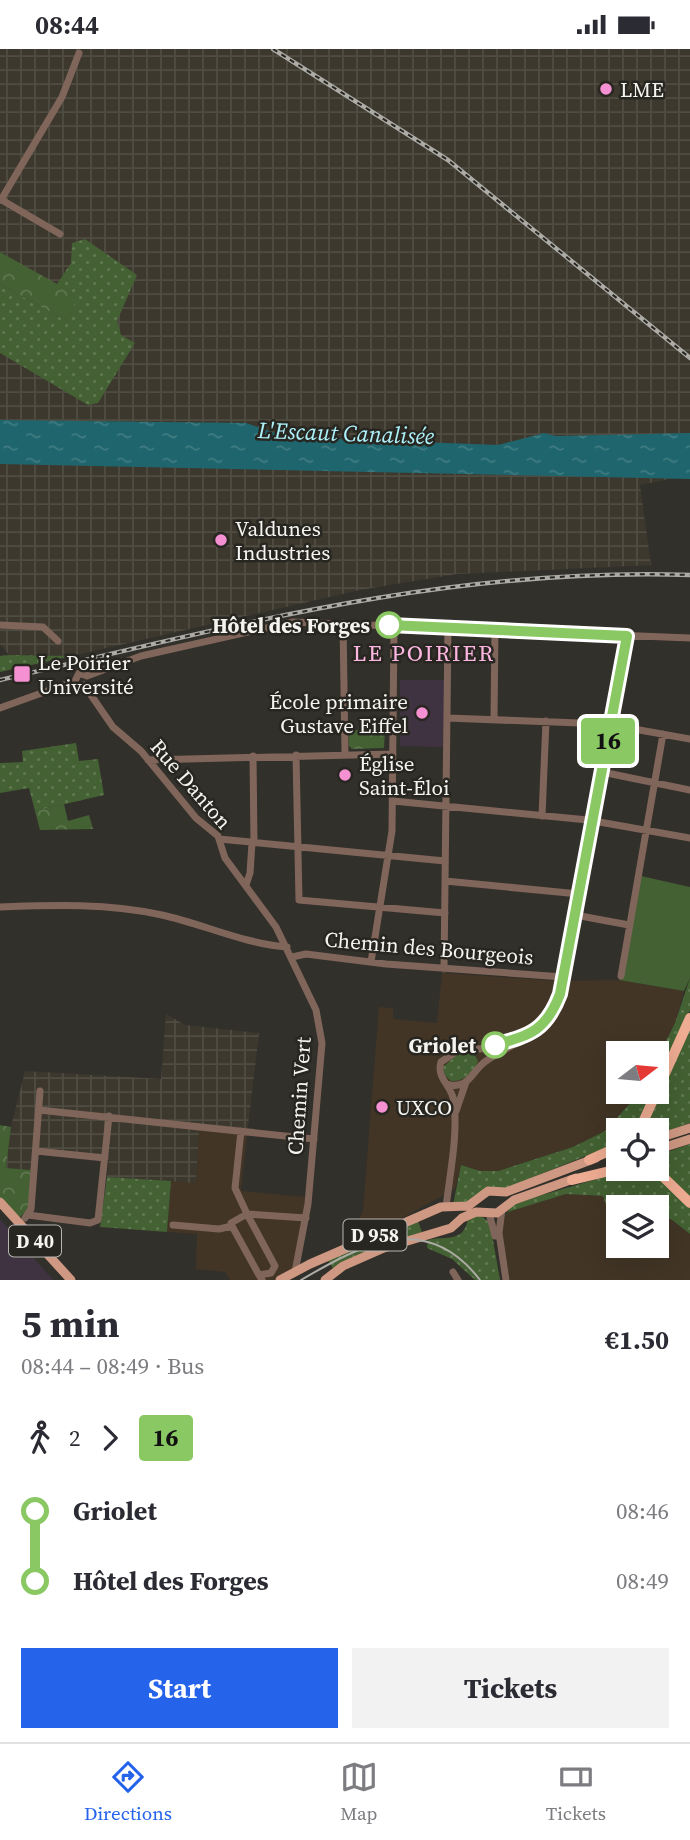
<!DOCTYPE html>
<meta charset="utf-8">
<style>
:root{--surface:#fff;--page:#f2f2f3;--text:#2b2b33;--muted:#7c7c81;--line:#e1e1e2;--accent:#2563eb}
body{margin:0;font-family:"Source Serif 4",serif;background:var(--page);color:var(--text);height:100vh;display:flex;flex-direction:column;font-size:26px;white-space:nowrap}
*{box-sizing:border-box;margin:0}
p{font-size:23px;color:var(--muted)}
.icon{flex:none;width:38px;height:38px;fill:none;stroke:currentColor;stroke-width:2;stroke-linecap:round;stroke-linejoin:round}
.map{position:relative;height:1231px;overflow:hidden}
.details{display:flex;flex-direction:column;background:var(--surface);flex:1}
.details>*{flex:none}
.badge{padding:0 14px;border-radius:5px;font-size:24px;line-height:46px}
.needle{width:46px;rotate:74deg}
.controls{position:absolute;left:606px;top:992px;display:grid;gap:14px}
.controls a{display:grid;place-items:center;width:63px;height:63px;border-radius:0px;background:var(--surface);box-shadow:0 7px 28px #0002;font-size:35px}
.map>.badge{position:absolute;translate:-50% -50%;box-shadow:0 0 0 4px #fff}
.legs{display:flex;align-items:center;gap:10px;height:77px;padding:0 21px;font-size:23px}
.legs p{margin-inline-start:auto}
.overview{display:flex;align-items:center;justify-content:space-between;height:119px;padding:0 21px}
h1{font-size:38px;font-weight:700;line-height:52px}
.action{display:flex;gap:14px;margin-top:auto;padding:14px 21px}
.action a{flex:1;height:80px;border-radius:0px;background:var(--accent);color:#fff;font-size:28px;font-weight:700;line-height:80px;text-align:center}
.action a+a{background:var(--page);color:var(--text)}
ul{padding:0 21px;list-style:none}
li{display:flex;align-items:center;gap:24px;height:70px;font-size:26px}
li i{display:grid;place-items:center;width:10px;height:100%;margin:0 9px;background:currentColor}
li i::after{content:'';width:18px;height:18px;margin:-9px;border:5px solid;border-radius:50%;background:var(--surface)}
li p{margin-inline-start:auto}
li:first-child i{background:linear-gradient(#0000 50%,currentColor 0)}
li:last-child i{background:linear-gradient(currentColor 50%,#0000 0)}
.status{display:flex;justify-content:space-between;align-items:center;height:49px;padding:0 35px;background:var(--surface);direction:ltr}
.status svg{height:19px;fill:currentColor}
.menu{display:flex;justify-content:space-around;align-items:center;height:98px;border-top:2px solid var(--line);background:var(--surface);font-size:19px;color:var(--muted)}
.menu a{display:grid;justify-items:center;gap:4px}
.menu .current{color:var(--accent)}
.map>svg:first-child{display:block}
.commercial{fill:#423526}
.industrial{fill:url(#industrial-grid)}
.education{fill:#3f3341}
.grass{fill:url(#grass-dots)}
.forest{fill:url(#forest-crowns)}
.garden{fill:#436132}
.water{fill:url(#water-ripples)}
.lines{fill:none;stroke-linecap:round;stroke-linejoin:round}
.minor{stroke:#80655a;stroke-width:7}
.major{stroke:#ce9882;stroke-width:9}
.highway{stroke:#eeac92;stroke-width:10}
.tram{stroke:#acaba6;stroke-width:2}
.rail-casing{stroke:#acaba6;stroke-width:4.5}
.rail{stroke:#282620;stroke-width:2;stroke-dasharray:5;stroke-linecap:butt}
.line-1-casing{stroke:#fff;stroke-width:16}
.line-1{stroke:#8ac864;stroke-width:10}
.poi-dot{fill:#f591d2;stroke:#282620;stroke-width:2.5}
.stop-1-dot{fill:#fff;stroke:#8ac864;stroke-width:3.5}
.labels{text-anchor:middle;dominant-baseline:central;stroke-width:5;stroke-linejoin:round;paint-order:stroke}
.shield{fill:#282620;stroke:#b8b6b2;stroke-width:2}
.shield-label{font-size:19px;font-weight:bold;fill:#f5f4f0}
.poi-label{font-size:21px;fill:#f5f4f0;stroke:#282620;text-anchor:start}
.stop-label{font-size:21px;font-weight:bold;fill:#f5f4f0;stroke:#282620;text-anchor:end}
.street-label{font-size:21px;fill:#f5f4f0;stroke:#282620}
.water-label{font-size:23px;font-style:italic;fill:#adf2fb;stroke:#282620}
.neighbourhood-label{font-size:23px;letter-spacing:2px;fill:#fdb6e2;stroke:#282620}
</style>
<div class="status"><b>08:44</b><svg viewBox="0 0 49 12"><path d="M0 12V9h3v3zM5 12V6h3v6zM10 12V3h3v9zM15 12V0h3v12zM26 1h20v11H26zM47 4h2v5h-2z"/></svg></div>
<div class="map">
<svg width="690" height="1231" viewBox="0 0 690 1231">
<defs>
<pattern id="industrial-grid" width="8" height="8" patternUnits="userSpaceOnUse" patternTransform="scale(1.75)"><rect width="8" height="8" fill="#3c382d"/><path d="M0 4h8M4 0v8" fill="none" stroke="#4f4c42"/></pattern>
<pattern id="grass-dots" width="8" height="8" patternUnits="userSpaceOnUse" patternTransform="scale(1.75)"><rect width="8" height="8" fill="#436132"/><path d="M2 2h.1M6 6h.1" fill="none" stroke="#5f7850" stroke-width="1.8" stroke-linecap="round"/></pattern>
<pattern id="forest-crowns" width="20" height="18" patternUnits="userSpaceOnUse" patternTransform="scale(1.75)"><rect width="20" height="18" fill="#436132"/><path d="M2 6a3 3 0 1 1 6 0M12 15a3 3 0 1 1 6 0" fill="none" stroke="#5f7850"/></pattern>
<pattern id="water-ripples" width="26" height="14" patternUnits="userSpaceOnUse" patternTransform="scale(1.75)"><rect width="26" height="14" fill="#1f656d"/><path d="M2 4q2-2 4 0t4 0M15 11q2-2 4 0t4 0" fill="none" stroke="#407c82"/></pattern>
</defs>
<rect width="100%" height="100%" fill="#32302a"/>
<!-- commercial -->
<path class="commercial" d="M 442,924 L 557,932 L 619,931 L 684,942 L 675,974 L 656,1012 L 656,1004 L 618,1004 L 618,1043 L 640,1043 L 605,1082 L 573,1098 L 498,1122 L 480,1122 L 461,1116 L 455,1140 L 400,1170 L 353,1186 L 363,1161 L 379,958 L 393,959 L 393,970 L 437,974 Z
M 199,1081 L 247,1086 L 241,1142 L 306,1148 L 294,1221 L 275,1231 L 230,1231 L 225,1223 L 196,1220 L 197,1185 L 167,1183 L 171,1132 L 196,1133 Z
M 566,1145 L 603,1147 L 611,1168 L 618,1164 L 618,1197 L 656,1197 L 656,1164 L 672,1171 L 690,1185 L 690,1231 L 510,1231 L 501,1183 L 503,1170 L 508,1163 Z"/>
<!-- industrial -->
<path class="industrial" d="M 0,0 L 690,0 L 690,426 L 640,436 L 651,516 L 457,525 L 360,541 L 72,607 L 9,606 L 0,595 Z
M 166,965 L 185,976 L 259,984 L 247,1086 L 199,1081 L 196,1134 L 107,1128 L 109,1107 L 33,1101 L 31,1121 L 6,1120 L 11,1078 L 25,1022 L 161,1030 Z"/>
<!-- education -->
<path class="education" d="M 400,631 L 445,631 L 443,698 L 400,697 Z
M 0,1170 L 53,1231 L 0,1231 Z"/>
<!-- grass -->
<path class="grass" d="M 85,190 L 137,226 L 117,272 L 121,286 L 135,294 L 98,354 L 88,356 L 0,304 L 0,235 L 65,271 L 75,246 L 57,235 L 71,214 L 72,194 Z
M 9,606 L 72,607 L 0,623 L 0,607 Z
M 76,694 L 79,712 L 98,710 L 104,746 L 35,762 L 29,739 L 0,744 L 0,714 L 23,713 L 22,702 Z
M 690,929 L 690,961 L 656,1038 L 656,1012 L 675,974 Z
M 690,974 L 690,1074 L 656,1086 L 656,1082 L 642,1082 Z
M 460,1003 L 474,1005 L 478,1012 C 474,1024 463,1033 451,1032 L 445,1026 L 443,1018 Z
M 640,1043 L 654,1043 L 635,1081 L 618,1082 L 618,1094 L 476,1151 L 453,1156 L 461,1116 L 480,1122 L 498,1122 L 573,1098 L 605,1082 Z
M 690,1095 L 690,1150 L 656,1119 L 656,1107 Z
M 628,1121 L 658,1126 L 690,1158 L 690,1185 L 672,1171 L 656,1164 L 656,1158 L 618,1158 L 618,1164 L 610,1168 L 603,1147 L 566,1145 L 508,1163 L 503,1170 L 512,1156 L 525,1151 Z
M 107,1128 L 171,1132 L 167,1183 L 100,1178 Z
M 480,1166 L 490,1174 L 500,1231 L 475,1231 L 452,1210 L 427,1199 L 428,1191 C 446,1186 463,1195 468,1170 Z
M 418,1172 L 422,1183 L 334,1221 L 327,1210 Z"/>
<!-- forest -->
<path class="forest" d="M 0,203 L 75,245 L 76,253 L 65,271 L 0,235 Z
M 348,681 L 385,681 L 384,699 L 352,700 L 349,697 Z
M 64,755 L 68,772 L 89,766 L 93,780 L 40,781 L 35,762 Z
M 0,1076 L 11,1078 L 6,1119 L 31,1121 L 28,1160 L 19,1169 L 0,1149 Z"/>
<!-- garden -->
<path class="garden" d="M 641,827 L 690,838 L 690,929 L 684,942 L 619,931 Z"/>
<!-- water -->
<path class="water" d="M 0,371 L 246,374 L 287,388 L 498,396 L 544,384 L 556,387 L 690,384 L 690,430 L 0,415 Z"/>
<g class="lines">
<!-- minor -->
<path class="minor" d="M 0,150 L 60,185
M 1,151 L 62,48 L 79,4
M 343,574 L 345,705
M 0,576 L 43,578 L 58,592
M 87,627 L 141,607 L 293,573 L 690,589
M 84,636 L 113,678 L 141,702 L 196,769 L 218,787 L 225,809 L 276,878 L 316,961 L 322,994 L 308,1155 L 295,1223
M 0,659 L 75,632 L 79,624 L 87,627
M 447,669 L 606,675 L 690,690
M 494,670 L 495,580
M 296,706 L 299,851 L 445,864
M 253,707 L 254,794
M 148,711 L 393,705
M 602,723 L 690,741
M 393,752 L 588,771 L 690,789
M 542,767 L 546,672
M 219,790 L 445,812
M 445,832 L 579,845
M 246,836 L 250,824 L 252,794
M 0,858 C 54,856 108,854 162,866 C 203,875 245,895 287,898
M 575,866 L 629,876
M 292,908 L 306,905 L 386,915 L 563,928
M 371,913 L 392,782 L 394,576
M 444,920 L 448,578
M 621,927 L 663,685
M 447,1035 C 469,1042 472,1021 486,1012 C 514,993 542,987 557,954 L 627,587
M 39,1061 L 314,1090
M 456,1062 L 466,1033
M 241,1082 L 235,1139 L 247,1165 L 306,1169
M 36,1102 L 105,1109
M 446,1158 C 450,1124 458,1086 454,1053 C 452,1036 436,1030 441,1013 L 463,998 L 480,1000 L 528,987
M 502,1160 L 499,1184 L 506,1231
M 489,1164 L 495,1187
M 28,1166 L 90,1174 L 98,1171 L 109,1067
M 25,1169 L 31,1160 L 40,1042
M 173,1176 L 219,1180 L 232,1177
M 453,1223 L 458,1231
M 259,1226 L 271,1224 L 275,1217 L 247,1165 L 231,1174 L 232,1177 L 259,1226 L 262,1231"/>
<!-- major -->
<path class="major" d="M 656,1090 L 690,1079
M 656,1101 L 690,1090
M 0,1153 L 71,1231
M 280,1231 L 310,1215 L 441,1158 L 468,1157 L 488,1142 L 506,1143 L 596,1109
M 325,1231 L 343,1217 L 384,1199 L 451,1179 L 462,1169 L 476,1163 L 497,1164 L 514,1151 L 576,1129"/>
<!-- highway -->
<path class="highway" d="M 639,1082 L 690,969
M 589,1111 L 618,1098
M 655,1120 L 690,1154
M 572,1131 L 618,1120"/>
<!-- tram -->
<path class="tram" d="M 301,1231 C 361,1196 426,1160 480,1231"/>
<defs>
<path id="rail" d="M 273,0 L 448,111 L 690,309
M 0,631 C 232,577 449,518 690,526"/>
</defs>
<!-- rail casing -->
<use href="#rail" class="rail-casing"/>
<!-- rail -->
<use href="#rail" class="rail"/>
</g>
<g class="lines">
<defs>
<path id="line-1" d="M 389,576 L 627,587 L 560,945 C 546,982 530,986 495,996"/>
</defs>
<!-- line-1 casing -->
<use href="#line-1" class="line-1-casing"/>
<!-- line-1 -->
<use href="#line-1" class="line-1"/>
</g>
<!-- markers -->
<g class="poi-dot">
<circle cx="606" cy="40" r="7"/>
<circle cx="221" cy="491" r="7"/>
<rect x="13" y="616" width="18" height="18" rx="3.5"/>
<circle cx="422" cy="664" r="7"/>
<circle cx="345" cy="726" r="7"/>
<circle cx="382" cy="1058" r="7"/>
</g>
<g class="stop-1-dot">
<circle cx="389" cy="576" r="12"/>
<circle cx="495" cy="996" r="12"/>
</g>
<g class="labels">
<!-- shield labels -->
<g class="shield">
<rect x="343.5" y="1170.5" width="63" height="31" rx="5"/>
<rect x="9" y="1176.5" width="52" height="31" rx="5"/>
</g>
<g class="shield-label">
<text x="375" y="1186">D 958</text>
<text x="35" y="1192">D 40</text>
</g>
<!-- poi labels -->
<g class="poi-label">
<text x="620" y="40">LME</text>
<text x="235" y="479">Valdunes<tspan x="235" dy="24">Industries</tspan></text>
<text x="38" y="613">Le Poirier<tspan x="38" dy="24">Université</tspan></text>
<text x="408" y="652" text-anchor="end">École primaire<tspan x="408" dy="24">Gustave Eiffel</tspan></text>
<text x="359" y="714">Église<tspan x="359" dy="24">Saint-Éloi</tspan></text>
<text x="396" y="1058">UXCO</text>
</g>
<!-- stop labels -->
<g class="stop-label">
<text x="370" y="576">Hôtel des Forges</text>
<text x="476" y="996">Griolet</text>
</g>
<!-- street labels -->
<g class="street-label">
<text transform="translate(191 735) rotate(49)">Rue Danton</text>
<text transform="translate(429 899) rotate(5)">Chemin des Bourgeois</text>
<text transform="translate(299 1047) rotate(-86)">Chemin Vert</text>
</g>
<!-- water labels -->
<g class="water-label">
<text transform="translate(346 384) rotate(2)">L'Escaut Canalisée</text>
</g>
<!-- neighbourhood labels -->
<g class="neighbourhood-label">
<text x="424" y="604">LE POIRIER</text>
</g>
</g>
</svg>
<div class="controls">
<a><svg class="needle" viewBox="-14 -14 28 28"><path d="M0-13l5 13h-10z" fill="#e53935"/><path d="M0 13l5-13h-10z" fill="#7c7c81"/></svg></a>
<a><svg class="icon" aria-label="locate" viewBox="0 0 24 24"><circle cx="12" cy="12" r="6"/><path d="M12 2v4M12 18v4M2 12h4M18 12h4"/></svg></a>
<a><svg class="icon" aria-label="layers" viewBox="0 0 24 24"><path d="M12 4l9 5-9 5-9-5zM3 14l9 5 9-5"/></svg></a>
</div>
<b class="badge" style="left:608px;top:692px;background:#8ac864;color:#111">16</b>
</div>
<section class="details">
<div class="overview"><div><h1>5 min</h1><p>08:44 – 08:49 · Bus</p></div><b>€1.50</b></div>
<div class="legs"><svg class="icon" aria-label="walk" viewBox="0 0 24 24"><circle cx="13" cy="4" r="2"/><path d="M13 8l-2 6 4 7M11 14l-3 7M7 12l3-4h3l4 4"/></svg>2<svg class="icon" aria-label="forward" viewBox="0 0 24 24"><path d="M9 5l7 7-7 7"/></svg><b class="badge" style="background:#8ac864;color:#111">16</b></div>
<ul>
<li><i style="color:#8ac864"></i><b>Griolet</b><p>08:46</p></li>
<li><i style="color:#8ac864"></i><b>Hôtel des Forges</b><p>08:49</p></li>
</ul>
<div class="action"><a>Start</a><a>Tickets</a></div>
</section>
<nav class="menu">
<a class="current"><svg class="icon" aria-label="directions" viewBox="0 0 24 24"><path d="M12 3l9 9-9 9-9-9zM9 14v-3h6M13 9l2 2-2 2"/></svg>Directions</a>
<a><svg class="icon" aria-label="map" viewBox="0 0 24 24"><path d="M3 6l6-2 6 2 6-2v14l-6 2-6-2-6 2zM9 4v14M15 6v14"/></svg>Map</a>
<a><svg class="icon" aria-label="tickets" viewBox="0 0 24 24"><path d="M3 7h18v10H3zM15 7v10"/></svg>Tickets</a>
</nav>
